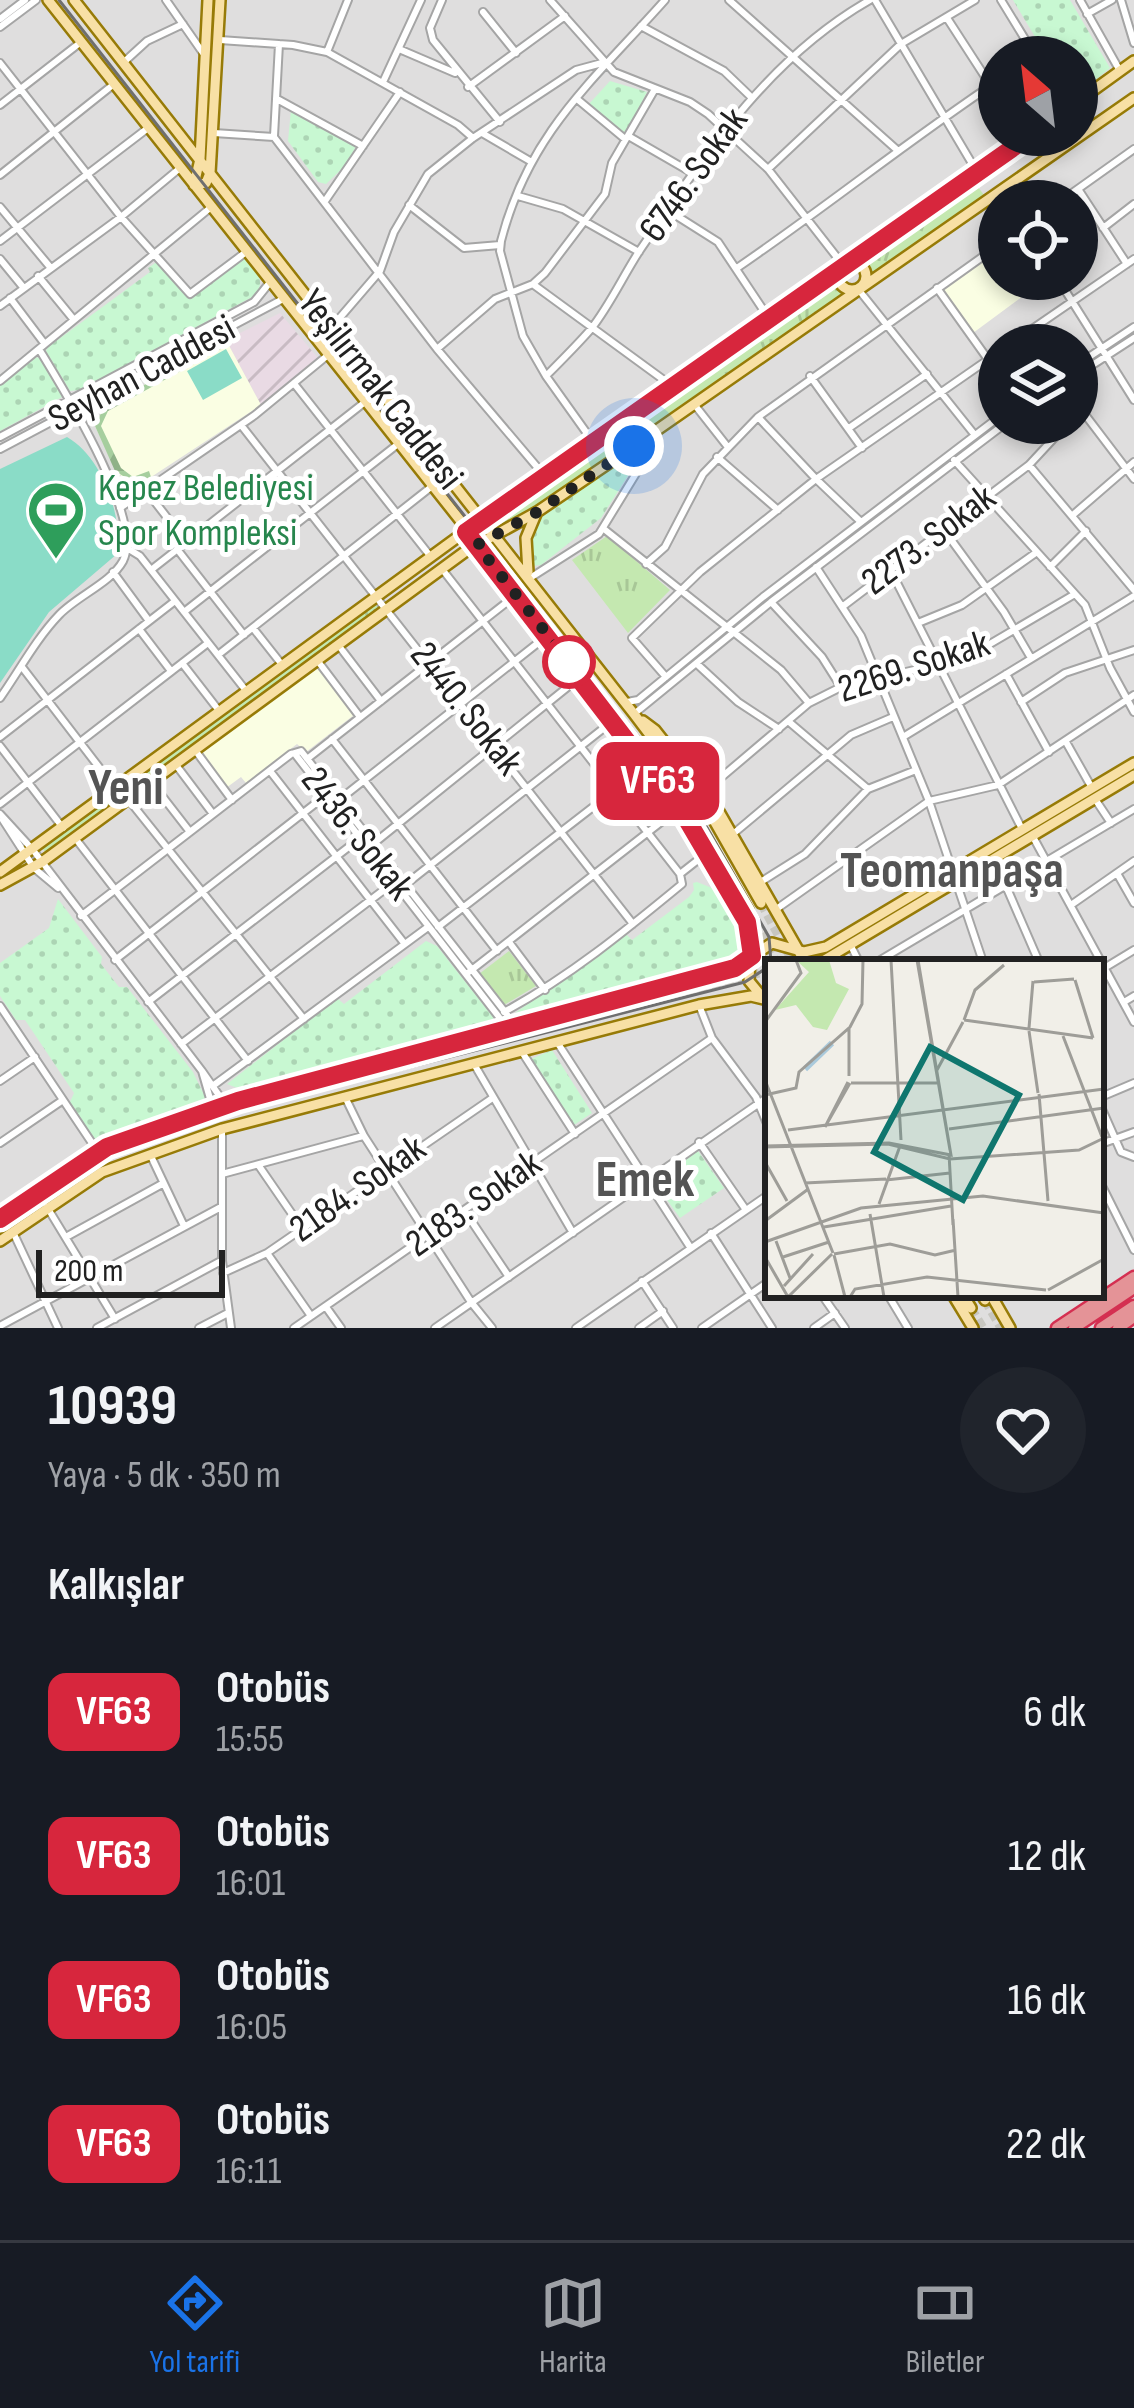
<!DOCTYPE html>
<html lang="tr">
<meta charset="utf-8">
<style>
:root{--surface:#171b24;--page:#20242c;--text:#f1f3f6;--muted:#9ea1a6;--line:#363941;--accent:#1a73e8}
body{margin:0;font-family:"Sofia Sans Condensed",sans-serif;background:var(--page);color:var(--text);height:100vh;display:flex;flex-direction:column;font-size:45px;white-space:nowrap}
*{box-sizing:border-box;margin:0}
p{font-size:39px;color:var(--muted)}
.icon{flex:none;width:66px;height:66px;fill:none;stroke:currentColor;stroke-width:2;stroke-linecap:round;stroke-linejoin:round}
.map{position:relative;height:1328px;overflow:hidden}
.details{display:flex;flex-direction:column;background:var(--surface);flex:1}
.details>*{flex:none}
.badge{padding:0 24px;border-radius:18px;font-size:42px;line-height:78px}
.needle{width:78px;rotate:332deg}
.tools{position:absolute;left:978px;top:36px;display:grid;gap:24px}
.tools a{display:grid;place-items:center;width:120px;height:120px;border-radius:50%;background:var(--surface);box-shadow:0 6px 18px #0003;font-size:60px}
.scale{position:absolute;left:36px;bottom:30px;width:189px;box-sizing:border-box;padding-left:12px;border:6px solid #212121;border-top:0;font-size:33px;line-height:42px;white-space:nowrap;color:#212121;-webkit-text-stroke:9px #fff;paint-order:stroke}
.you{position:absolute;width:60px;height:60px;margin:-30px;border:9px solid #fff;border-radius:50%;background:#1a73e8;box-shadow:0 0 0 18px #1a73e833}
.map>.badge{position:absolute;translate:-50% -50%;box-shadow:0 0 0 6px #fff}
h2{padding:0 48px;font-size:45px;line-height:108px}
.round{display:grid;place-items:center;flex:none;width:126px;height:126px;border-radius:63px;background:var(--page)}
.headline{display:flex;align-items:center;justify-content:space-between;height:204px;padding:0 48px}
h1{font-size:57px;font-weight:700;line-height:90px}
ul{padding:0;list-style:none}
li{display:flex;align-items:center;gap:36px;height:144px;padding:0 48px}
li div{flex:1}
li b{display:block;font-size:45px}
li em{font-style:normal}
li .badge{min-width:132px;font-weight:700;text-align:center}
.dock{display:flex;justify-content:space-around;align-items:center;height:168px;border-top:3px solid var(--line);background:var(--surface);font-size:33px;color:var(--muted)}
.dock a{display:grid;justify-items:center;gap:6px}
.dock .current{color:var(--accent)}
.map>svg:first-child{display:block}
.residential{fill:#dfdede;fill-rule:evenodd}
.industrial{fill:url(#industrial-furrows)}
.education{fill:#fafee3}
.grass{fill:url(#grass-tufts)}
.forest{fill:url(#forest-firs)}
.park{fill:url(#park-dots)}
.pitch{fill:#8adcc7}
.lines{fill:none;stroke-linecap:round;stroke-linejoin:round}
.major-tunnel{stroke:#c7c6c0;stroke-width:9;stroke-dasharray:9 4.5;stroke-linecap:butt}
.minor-casing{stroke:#a5a5a5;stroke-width:10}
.major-casing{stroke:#977b07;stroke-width:14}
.highway-casing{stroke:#d42f51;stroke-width:15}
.minor{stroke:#fff;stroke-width:6}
.major{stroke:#f8e0a5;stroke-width:9}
.highway{stroke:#e49397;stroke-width:10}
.tram{stroke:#6f6f6f;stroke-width:3}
.line-casing{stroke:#fff;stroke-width:27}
.line{stroke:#d7263d;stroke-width:18}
.walk{stroke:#212121;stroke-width:12;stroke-dasharray:0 21.6}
.stop-dot{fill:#fff;stroke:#d7263d;stroke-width:6}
.labels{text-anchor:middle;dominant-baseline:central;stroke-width:10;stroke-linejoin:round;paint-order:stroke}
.street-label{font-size:39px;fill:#212121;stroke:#fff}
.leisure-label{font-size:39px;fill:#27864d;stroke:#fff;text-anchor:start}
.district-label{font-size:51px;font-weight:bold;fill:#545454;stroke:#fff}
.inset-river{fill:none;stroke:#aacadc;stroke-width:6}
.inset-road{fill:none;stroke:#9e9d98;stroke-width:3}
.view{fill:#0f766e;fill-opacity:0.15;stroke:#0f766e;stroke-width:6}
.inset-edge{fill:none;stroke:#212121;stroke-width:6}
</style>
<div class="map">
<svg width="1134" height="1328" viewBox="0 0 1134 1328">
<defs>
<pattern id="industrial-furrows" width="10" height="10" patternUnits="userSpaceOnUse" patternTransform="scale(3)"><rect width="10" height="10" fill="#e9dae4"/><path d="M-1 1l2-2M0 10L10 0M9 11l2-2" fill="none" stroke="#c8bbc3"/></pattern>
<pattern id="grass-tufts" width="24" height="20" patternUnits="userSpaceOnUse" patternTransform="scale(3)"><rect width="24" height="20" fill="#c4e8b0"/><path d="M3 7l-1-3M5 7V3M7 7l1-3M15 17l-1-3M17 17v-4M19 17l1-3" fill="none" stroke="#a8c797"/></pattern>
<pattern id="forest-firs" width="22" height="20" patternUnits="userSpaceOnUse" patternTransform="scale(3)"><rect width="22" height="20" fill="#a6ce9e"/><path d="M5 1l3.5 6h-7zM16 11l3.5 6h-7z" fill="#8fb188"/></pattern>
<pattern id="park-dots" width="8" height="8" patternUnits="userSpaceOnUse" patternTransform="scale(3)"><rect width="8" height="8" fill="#c8f8d2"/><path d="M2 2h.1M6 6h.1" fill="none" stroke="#acd4b4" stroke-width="1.8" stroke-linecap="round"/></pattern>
</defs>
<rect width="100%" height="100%" fill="#f1efe8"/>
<!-- residential -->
<path class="residential" d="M 0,0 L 1134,0 L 1134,1328 L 0,1328 ZM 999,57 L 1077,57 L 1077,135 L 999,135 ZM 999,201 L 1077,201 L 1077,279 L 999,279 ZM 999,345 L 1077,345 L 1077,423 L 999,423 ZM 768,962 L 1101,962 L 1101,1295 L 768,1295 Z"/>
<!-- industrial -->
<path class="industrial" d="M 280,313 L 318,358 L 261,405 L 226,340 Z"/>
<!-- education -->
<path class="education" d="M 999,250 L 999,279 L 1046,279 L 973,333 L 942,291 Z
M 226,340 L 261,405 L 142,483 L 132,483 L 117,473 L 95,426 L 104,407 Z
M 317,667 L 354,715 L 306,752 L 297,744 L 246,783 L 241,777 L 226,788 L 201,754 Z"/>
<!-- grass -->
<path class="grass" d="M 975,183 L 984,195 L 870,275 L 863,263 Z
M 841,278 L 849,289 L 505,527 L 498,518 Z
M 607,536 L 670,590 L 628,633 L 572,560 Z
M 375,603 L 379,608 L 46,853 L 42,848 Z
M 509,951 L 536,986 L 504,1005 L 479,974 Z"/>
<!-- forest -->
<path class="forest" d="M 226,340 L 228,345 L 108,411 L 101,426 L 121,468 L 133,477 L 149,471 L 151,477 L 136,484 L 115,471 L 95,426 L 104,407 Z"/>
<!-- park -->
<path class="park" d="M 1013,0 L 1070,0 L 1110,68 L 1077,95 L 1077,57 L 1047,57 Z
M 610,81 L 647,92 L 625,135 L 589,104 Z
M 291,110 L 356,146 L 346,165 L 326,184 L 318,182 L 288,141 Z
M 244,256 C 255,269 268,281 254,296 L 79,390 L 70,391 L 46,351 L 48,347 L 150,272 L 148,268 L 158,261 L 191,297 Z
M 33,357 L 42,358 L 62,397 L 0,431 L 0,384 Z
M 634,452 L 638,460 L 601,518 L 541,565 L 532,566 L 529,544 L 535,522 Z
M 697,882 L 727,894 L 745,938 L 737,955 L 724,963 L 515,1018 L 515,1013 L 626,934 L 632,940 L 689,897 L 694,890 L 693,883 Z
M 58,899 L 102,957 L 101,964 L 119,987 L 127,987 L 193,1072 L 207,1101 L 96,1141 L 70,1102 L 74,1093 L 25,1020 L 16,1020 L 0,996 L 0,963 L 49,928 Z
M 426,941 L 437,946 L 493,1017 L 494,1024 L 245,1091 L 227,1084 L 337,998 L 344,1004 Z
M 552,1050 L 592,1113 L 574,1125 L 531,1059 Z
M 698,1151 L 724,1188 L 680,1218 L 654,1182 Z"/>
<!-- pitch -->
<path class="pitch" d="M 226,349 L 242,378 L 203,400 L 187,371 Z
M 67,437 C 102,457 123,515 117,554 L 49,612 L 0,683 L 0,469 Z"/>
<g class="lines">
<!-- major-tunnel -->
<path class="major-tunnel" d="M 761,903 L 793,962
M 748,910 L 776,962
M 606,1010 L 768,971
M 985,1300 L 1001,1328
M 971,1308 L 983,1328"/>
<defs>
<path id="minor" d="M 166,0 L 203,53
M 442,0 L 430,28 L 433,40 L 500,122
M 550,0 L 614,72 L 690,102 L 708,114 L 768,169 L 843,265
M 729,0 L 896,149
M 875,0 L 977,172
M 1001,0 L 1036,57
M 1080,0 L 1120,71
M 1121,0 L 1134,43
M 483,12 L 516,53
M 1087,14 L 1112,0
M 947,18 L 991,86
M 0,19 L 25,0
M 641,26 L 724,71 L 750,96
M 0,27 L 36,0
M 220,40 L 293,45 L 327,52 L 458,125 L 473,138
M 399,49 L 455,73
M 327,52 L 348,0
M 124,62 L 147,41 L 183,24
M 0,63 L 121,217 L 190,294 L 246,252
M 383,82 L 421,0
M 468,87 L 565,16
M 277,99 L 363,146
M 577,99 L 625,139
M 0,105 L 81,42
M 214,133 L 274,137 L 437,349 L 543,474
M 482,133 L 530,161
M 274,136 L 279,44
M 630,137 L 694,174
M 768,169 L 901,44 L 975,0
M 0,175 L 114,84
M 1078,189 L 1127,264
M 518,196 L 563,209 L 639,252
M 325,201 L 400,92
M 1061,201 L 1134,149
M 409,205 L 464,248 L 500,245
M 0,207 L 50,267
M 669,211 L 718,242 L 770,320
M 1103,228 L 1134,204
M 0,241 L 148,128
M 999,245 L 758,417 L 816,479 L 999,352
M 0,259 L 23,287
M 737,268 C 826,207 909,140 999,80
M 38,276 L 74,320
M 1058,279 L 1134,400
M 534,285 L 672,386
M 937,288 L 987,358
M 858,289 L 974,434
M 10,298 L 44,343
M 0,306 L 121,217 L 180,168
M 331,328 L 380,271 L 394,232 L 428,174 L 473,138 L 576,70 L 602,63
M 1009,345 L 1134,259
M 437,349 L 495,299 L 533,284 L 545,273 L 605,194 L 612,163 L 655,89
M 1077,365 L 1134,327
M 1077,375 L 1134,338
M 546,376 C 561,361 577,345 591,329 C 610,305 623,276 640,250 C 705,155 768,58 870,0
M 810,376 L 862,448
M 0,381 L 210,208
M 296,386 L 431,557
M 694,404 L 727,446
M 1077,404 L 1134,479
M 241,425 L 633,924
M 849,428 L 927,374
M 0,437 L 254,302 L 271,281
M 591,439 L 546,376 L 523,336 L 500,251 L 501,241 C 529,132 594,80 665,0
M 0,449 L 283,299
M 717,457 L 778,510
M 954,460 L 1085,605 L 1110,668 L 1134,712
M 1029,465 L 1134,590
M 113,482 L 140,493
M 145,489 L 186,542
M 120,508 L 255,415 L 328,355
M 1074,514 L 1134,462
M 604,529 L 781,670 L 809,703
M 944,530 L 1004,612 L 1031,658
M 127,548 L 140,556 L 247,692
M 177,549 L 244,635
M 646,564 L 665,547 L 703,474 L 758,417
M 816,567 L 861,636 L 929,801 L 983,962
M 1050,567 L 1086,531
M 442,569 L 680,874
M 151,570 L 365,402
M 891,571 L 1022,829
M 113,572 L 149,621
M 530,578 L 599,534 L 640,467 L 641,459 L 635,447
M 771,602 L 822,657 L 841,687
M 842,607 L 1029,465 L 1068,423
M 184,612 L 398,444
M 918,623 L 962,605 L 1037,552
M 253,628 L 283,666
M 139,629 L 171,671
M 339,646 L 381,701
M 218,655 L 431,487
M 317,660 L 360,717
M 182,663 L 220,712
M 697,664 L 738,702 L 779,729
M 22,667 L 115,788
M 1006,674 L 1049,752
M 666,677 L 632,638 L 700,572 L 816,479 L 861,522
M 0,698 C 19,671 36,639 59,615 C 77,596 111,583 123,561 C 145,519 62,387 39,349
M 627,702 L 638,700 L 763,597 L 999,417
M 1021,702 L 1065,673 L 1134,650
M 634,714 L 771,602 L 1006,423
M 788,721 L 868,789
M 0,737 L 175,601
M 903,737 L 1134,596
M 332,739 L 497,951
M 1066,742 L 1092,788
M 0,746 L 63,828
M 195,750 L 232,800
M 291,754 L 301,751 L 516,1026
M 295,754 L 499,1017 L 499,1029
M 307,759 L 516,595
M 176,765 L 213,814
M 270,771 L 404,943
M 152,783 L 190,832
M 704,792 L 809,703 L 841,687 L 966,658 L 1075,594
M 128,799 L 304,1019
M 1095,799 L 1111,823
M 339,800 L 548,635
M 0,804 L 208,643
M 0,814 L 33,850 L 202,1071
M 3,820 L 34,868 L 58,888
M 733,834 L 851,735 L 893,717
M 1032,835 L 1134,1022
M 75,838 L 248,1061
M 373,844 L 580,677
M 1118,875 L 1134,903
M 759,883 L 805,854 L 868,789 L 916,770
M 405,885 L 614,720
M 1006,886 L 1039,962
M 1071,905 L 1134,861
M 775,910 L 929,801 L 998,785 L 1134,695
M 81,916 L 291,754
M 438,927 L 646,766
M 509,942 L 545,990
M 850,944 L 859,962
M 115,960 L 325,796
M 877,962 L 1134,809
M 1101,970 L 1134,950
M 469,972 L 679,808
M 148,1002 L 359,839
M 1124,1002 L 1134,996
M 699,1005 L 712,1038 L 756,1097 L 768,1126
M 0,1006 L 98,1152
M 504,1012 C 569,977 625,931 682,884 L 680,874 L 708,852
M 557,1042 L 690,1247
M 181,1044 L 393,883
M 522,1052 L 575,1134
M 474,1064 L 573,1233
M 0,1081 L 35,1057
M 214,1085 L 428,927
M 1101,1097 L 1134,1083
M 346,1099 L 364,1136 L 471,1302 L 492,1328
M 1101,1107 L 1121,1152 L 1134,1157
M 213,1109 L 202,1071 L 225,1104
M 222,1129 L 222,1261 L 231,1328
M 699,1142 L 746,1210
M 0,1143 L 63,1100
M 1101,1144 L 1134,1132
M 150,1154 L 184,1226
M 259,1166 L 301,1227
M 222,1174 L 363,1136
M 1101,1184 L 1134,1250
M 47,1207 L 115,1319
M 464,1210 L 509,1277
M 13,1232 L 58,1328
M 711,1233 L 772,1328
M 66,1237 L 162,1184
M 267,1253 L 311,1316
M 223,1273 L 267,1253 L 491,1099
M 642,1281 L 673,1328
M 822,1295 L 845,1328
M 888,1295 L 908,1328
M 326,1307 L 341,1328
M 0,1326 L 221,1207
M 97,1328 L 221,1261
M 199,1328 L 228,1313
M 294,1328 L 712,1038
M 435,1328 L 768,1097
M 576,1328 L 768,1195
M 639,1328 L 663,1311
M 702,1328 L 768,1282
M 814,1328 L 835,1313"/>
<path id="major" d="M 48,0 L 650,760 L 703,832 L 748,910
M 74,0 L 634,714 L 712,817 L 761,903
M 1077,102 L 1134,61
M 194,185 L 206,183 L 210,173 L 220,0
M 194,185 L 200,159 L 208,0
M838 276a14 14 0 1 1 28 0a14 14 0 1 1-28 0Z
M 528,572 L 526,538 L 536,514
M 643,721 L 655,730 L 718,810 L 805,962
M 0,872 L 548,471 L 1031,135
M 0,885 L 42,862 L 466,551 L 537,512 L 634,446 L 1134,98
M 729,888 L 751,935 L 749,981 L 763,998
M 821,962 L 1134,775
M 0,1219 L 107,1147 L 213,1109 L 735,968 L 772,943 L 804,952 L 826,947 L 1134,763
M 0,1241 L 102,1172 L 222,1129 L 699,1005 L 751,996 L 768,1000
M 953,1295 L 973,1328
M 963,1295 L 971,1308
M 982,1295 L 985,1300
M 991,1295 L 1010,1328"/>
<path id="highway" d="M 1057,1328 L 1134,1277
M 1074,1328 L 1134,1288
M 1101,1328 L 1134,1306
M 1118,1328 L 1134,1317"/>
</defs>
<!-- minor casing -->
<use href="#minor" class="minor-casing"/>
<!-- major casing -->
<use href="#major" class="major-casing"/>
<!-- highway casing -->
<use href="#highway" class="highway-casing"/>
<!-- minor -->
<use href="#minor" class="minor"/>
<!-- major -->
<use href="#major" class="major"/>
<!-- highway -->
<use href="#highway" class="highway"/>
<!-- tram -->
<path class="tram" d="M 59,0 L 699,814 L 769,937 L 771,962
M 0,1227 L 105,1156 L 225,1114 L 745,982 L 768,967"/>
</g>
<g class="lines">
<defs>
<path id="line" d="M 0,1219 L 107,1147 L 238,1101 L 735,968 L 752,956 L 747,922 L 686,818 L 466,532 L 1031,135"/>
</defs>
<!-- line casing -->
<use href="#line" class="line-casing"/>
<!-- line -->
<use href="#line" class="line"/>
<!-- walk -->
<path class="walk" d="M 569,662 L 477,545 L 537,512 L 634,446"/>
</g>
<!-- icons -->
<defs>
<symbol id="stadium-pin" viewBox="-11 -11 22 30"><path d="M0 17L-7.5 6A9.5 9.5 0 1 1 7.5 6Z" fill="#2e9e5b" stroke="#fff"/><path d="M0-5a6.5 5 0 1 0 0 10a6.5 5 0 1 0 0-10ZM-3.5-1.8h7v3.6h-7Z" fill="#fff"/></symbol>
</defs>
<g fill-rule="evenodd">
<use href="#stadium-pin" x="23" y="477" width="66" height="90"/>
</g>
<!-- markers -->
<circle class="stop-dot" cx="569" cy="662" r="24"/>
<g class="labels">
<!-- street labels -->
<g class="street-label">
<text transform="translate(694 175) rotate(-54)">6746. Sokak</text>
<text transform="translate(142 374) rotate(-28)">Seyhan Caddesi</text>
<text transform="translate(380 390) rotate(52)">Yeşilırmak Caddesi</text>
<text transform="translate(929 540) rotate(-37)">2273. Sokak</text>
<text transform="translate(914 667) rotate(-18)">2269. Sokak</text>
<text transform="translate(466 709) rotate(52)">2440. Sokak</text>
<text transform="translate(357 834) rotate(52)">2436. Sokak</text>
<text transform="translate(358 1189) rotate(-35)">2184. Sokak</text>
<text transform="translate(474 1204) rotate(-35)">2183. Sokak</text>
</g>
<!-- leisure labels -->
<g class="leisure-label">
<text x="98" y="488">Kepez Belediyesi<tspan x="98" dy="45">Spor Kompleksi</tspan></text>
</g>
<!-- district labels -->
<g class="district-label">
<text x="126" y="788">Yeni</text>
<text x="952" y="871">Teomanpaşa</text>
<text x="645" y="1180">Emek</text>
</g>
</g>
<!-- overview -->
<g transform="translate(765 959)">
<rect width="339" height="339" fill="#f1efe8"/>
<path d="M 31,1 L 64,1 L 71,24 L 84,30 L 62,71 L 48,68 L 31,46 L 10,51 L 44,13 Z" fill="#c4e8b0"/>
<path class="inset-river" d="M 40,110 L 67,84"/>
<path class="inset-road" d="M 126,1 L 136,181M 152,1 L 185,191M 310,21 L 328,79M 269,23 L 309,20M 199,61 L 328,79M 199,61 L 210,31 L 239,6M 0,63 L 36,14 L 31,1M 84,69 L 84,117M 264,69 L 268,22M 264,72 L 273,134M 298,77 L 337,178M 172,111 L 198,63M 0,121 L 68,294M 83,123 L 60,168 L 85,124M 86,124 L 172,124M 274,135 L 283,242M 0,136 L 31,129 L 34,113 L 85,68 L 97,45 L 98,1M 184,170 L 339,149M 23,171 L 339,130M 0,187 L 124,184 L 186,196 L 153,1M 0,188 L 123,185 L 185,200 L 314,191 L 339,179M 184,195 L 188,266M 0,203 L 22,242M 121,221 L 185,214M 40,224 L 121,220M 114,245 L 135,187M 105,255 L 119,338M 188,260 L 193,338M 0,262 L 42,231M 59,268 L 186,247M 11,282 L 25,319M 0,283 L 96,249 L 218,237 L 339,254M 69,295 L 125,285 L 170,296 L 191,291M 69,296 L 80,338M 0,298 L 23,338M 18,298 L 64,283M 19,327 L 48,295M 283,331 L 339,300M 24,337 L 67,295M 85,338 L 90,330 L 162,318 L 281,331"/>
<path class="view" d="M 165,88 L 254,136 L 198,241 L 109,193 Z"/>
<rect width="339" height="339" class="inset-edge"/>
</g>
</svg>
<div class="tools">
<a><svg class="needle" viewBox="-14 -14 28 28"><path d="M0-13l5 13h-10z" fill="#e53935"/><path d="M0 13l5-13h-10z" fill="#9ea1a6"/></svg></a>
<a><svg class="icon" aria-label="locate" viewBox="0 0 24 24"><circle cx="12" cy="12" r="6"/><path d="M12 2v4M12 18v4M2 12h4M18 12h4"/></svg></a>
<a><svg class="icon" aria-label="layers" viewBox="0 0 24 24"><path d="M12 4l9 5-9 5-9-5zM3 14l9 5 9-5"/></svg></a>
</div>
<div class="scale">200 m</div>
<div class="you" style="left:634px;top:446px"></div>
<b class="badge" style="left:658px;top:781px;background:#d7263d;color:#fff">VF63</b>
</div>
<section class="details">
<div class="headline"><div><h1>10939</h1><p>Yaya · 5 dk · 350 m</p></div><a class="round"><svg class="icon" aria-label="heart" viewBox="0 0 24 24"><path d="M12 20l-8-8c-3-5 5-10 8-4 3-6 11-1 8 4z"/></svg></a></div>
<h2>Kalkışlar</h2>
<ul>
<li><span class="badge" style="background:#d7263d;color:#fff">VF63</span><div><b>Otobüs</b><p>15:55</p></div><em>6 dk</em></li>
<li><span class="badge" style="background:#d7263d;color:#fff">VF63</span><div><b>Otobüs</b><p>16:01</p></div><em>12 dk</em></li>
<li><span class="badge" style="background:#d7263d;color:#fff">VF63</span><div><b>Otobüs</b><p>16:05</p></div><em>16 dk</em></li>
<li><span class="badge" style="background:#d7263d;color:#fff">VF63</span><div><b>Otobüs</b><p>16:11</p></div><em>22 dk</em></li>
</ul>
</section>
<nav class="dock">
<a class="current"><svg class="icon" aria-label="directions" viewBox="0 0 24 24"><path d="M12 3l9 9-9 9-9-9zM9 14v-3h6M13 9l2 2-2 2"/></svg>Yol tarifi</a>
<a><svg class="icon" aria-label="map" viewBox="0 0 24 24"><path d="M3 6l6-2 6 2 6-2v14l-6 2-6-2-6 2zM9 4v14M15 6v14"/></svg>Harita</a>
<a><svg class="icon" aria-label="tickets" viewBox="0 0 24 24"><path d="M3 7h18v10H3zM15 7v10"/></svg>Biletler</a>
</nav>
